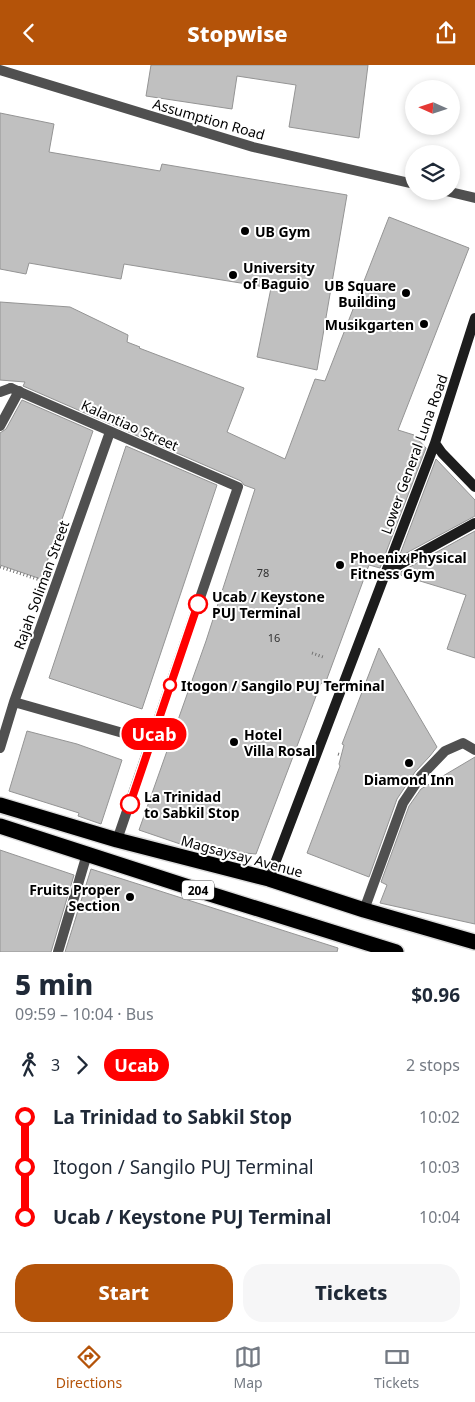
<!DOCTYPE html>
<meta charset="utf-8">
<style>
:root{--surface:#fff;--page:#f6f6f7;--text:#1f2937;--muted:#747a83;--line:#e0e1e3;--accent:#b45309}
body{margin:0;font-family:"Noto Sans",sans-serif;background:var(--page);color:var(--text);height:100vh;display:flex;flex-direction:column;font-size:19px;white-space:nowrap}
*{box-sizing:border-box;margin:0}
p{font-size:16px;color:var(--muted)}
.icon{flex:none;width:28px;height:28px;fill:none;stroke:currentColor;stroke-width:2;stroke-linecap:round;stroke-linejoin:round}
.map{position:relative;height:887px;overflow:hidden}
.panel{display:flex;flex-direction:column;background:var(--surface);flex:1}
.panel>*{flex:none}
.badge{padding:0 10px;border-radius:16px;font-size:18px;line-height:32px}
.needle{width:32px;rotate:273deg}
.fabs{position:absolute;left:405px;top:15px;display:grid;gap:10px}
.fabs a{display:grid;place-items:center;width:55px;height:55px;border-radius:50%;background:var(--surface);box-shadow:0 2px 8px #0003;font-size:25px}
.map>.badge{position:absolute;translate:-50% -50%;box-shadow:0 0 0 2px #fff}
.legs{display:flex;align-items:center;gap:8px;height:55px;padding:0 15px;font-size:16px}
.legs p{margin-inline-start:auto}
.overview{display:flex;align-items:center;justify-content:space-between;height:85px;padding:0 15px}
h1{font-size:28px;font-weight:800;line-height:38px}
.cta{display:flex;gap:10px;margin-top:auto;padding:10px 15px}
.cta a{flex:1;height:58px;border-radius:20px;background:var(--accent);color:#fff;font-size:20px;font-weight:800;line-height:58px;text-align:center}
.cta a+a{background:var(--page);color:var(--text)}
ul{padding:0 15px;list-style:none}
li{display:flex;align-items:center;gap:18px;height:50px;font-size:19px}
li i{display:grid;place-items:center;width:8px;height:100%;margin:0 6px;background:currentColor}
li i::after{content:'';width:12px;height:12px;margin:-6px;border:4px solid;border-radius:50%;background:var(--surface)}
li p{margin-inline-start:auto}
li:first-child i{background:linear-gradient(#0000 50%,currentColor 0)}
li:last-child i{background:linear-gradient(currentColor 50%,#0000 0)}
header{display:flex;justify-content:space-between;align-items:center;height:65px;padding:0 15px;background:var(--accent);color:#fff;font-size:22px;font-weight:800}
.tab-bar{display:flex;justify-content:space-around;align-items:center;height:70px;border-top:1px solid var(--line);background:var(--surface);font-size:14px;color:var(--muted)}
.tab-bar a{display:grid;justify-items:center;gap:2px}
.tab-bar .active{color:var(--accent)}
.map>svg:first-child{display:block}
.building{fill:#c0c0c0;stroke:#949494}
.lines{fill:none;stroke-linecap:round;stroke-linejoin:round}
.highway-casing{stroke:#dbdbdb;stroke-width:18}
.path{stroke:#727272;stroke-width:3;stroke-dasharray:1 2.5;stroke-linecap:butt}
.lane{stroke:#505050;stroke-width:10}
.street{stroke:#505050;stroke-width:10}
.secondary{stroke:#1d1d1d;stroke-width:10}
.highway{stroke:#000;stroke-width:15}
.line-1-casing{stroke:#fff;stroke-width:11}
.line-1{stroke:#f00;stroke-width:8}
.poi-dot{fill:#000;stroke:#fff;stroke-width:2}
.stop-1-dot{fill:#fff;stroke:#f00;stroke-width:2.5}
.labels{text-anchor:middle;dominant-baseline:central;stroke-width:4;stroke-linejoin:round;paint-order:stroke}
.number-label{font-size:11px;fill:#303030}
.shield{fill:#fff;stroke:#4c4c4c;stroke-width:1}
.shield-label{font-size:12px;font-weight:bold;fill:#000}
.street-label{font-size:14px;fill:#000;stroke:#fff}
.poi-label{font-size:14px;font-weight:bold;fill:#000;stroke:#fff;text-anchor:start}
.stop-label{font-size:14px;font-weight:bold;fill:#000;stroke:#fff;text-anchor:start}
</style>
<header><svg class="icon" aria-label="back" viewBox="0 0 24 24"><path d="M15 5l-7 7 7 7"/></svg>Stopwise<svg class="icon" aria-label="share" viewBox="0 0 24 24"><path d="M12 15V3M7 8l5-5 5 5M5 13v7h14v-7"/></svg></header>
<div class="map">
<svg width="475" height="887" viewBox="0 0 475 887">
<rect width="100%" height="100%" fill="#fff"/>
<!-- building -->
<path class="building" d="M 151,0 L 368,0 L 359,73 L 289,62 L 296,20 L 237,11 L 232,44 L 146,31 Z
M 0,48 L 54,59 L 49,87 L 160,106 L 162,99 L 347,130 L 317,305 L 257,292 L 271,223 L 124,199 L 121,214 L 29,198 L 26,209 L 0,204 Z
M 389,152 L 469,183 L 398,365 L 414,370 L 426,383 L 380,503 L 369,500 L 325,619 L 321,618 L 256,789 L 192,783 L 139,765 L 206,576 L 255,424 L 244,420 L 241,416 L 23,321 L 25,317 L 0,315 L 0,237 L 70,242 L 128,270 L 127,277 L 140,282 L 139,283 L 244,323 L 227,367 L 285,394 L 315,314 L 325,316 Z
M 22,335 L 93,366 L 41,514 L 0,500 L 0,368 L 6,364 Z
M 126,381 L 217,420 L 142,644 L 49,613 Z
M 436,394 L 475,435 L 475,451 L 399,492 Z
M 475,466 L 475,593 L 447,584 L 466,530 L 397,509 Z
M 379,583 L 437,682 L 430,691 L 415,707 L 397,734 L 369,812 L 307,788 L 340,701 L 339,699 L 344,680 L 342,679 Z
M 27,666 L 77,679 L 122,695 L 101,759 L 78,751 L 79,748 L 9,726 Z
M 475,692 L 475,859 L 380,838 L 387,820 L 381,817 L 409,741 L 421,724 Z
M 0,785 L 74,810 L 51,887 L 0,887 Z
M 91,804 L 338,883 L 337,887 L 65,887 Z"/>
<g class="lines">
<defs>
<path id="highway" d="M 0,740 L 117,775 L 269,814 L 364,845 L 475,877
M 0,761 L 210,829 L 396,887"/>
</defs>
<!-- highway casing -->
<use href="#highway" class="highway-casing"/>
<!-- path -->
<path class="path" d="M 0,502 L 40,515
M 312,588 L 323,592
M 338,689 L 341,690"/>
<!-- lane -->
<path class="lane" d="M 0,327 L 11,323
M 0,361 L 19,326
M 58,887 L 87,789"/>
<!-- street -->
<path class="street" d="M 0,5 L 253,82 L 414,119
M 446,126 L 475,133
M 11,323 L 238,422 L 117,775
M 14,637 L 151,676
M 0,683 L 14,637 L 110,367
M 364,845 L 403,738 L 421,711 L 445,686 L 463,678 L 475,685"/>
<!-- secondary -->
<path class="secondary" d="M 435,378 L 442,388 L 475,422
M 386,507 L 475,458
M 269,814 L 435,378 L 475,253"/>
<!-- highway -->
<use href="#highway" class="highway"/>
</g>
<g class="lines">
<defs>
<path id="line-1" d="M 130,739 L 198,539"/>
</defs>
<!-- line-1 casing -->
<use href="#line-1" class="line-1-casing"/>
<!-- line-1 -->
<use href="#line-1" class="line-1"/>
</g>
<!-- markers -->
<g class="poi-dot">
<circle cx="245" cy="166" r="5"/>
<circle cx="233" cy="210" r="5"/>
<circle cx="406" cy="228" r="5"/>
<circle cx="424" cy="259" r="5"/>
<circle cx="340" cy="500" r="5"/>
<circle cx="234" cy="677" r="5"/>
<circle cx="409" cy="698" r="5"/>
<circle cx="130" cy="832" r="5"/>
</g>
<g class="stop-1-dot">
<circle cx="198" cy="539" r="9"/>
<circle cx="170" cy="620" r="6"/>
<circle cx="130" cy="739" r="9"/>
</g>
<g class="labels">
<!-- number labels -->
<g class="number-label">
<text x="263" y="507">78</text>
<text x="274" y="572">16</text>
</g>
<!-- shield labels -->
<rect class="shield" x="182" y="815.5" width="32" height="19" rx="4"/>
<g class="shield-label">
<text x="198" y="825">204</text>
</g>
<!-- street labels -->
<g class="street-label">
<text transform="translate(209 54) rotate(16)">Assumption Road</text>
<text transform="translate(130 360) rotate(24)">Kalantiao Street</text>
<text transform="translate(414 389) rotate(-70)">Lower General Luna Road</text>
<text transform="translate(41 520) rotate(-70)">Rajah Soliman Street</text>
<text transform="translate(242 791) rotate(15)">Magsaysay Avenue</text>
</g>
<!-- poi labels -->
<g class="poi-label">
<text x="255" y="166">UB Gym</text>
<text x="243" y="202">University<tspan x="243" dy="16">of Baguio</tspan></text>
<text x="396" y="220" text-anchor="end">UB Square<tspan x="396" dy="16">Building</tspan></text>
<text x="414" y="259" text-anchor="end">Musikgarten</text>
<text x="350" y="492">Phoenix Physical<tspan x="350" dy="16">Fitness Gym</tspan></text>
<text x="244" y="669">Hotel<tspan x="244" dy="16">Villa Rosal</tspan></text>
<text x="409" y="714" text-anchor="middle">Diamond Inn</text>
<text x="120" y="824" text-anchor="end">Fruits Proper<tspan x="120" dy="16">Section</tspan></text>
</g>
<!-- stop labels -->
<g class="stop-label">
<text x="212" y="531">Ucab / Keystone<tspan x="212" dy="16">PUJ Terminal</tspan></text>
<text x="181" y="620">Itogon / Sangilo PUJ Terminal</text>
<text x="144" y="731">La Trinidad<tspan x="144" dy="16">to Sabkil Stop</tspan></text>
</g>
</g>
</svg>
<div class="fabs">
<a><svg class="needle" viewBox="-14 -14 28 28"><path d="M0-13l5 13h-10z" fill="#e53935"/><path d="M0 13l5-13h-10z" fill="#747a83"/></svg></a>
<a><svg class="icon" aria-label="layers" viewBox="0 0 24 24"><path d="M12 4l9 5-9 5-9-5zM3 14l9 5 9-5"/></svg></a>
</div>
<b class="badge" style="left:154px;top:669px;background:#f00;color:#fff">Ucab</b>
</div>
<section class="panel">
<div class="overview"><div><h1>5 min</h1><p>09:59 – 10:04 · Bus</p></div><b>$0.96</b></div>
<div class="legs"><svg class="icon" aria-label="walk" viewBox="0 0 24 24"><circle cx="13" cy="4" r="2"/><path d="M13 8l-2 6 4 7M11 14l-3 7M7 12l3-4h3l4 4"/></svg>3<svg class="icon" aria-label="forward" viewBox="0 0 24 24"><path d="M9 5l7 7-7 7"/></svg><b class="badge" style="background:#f00;color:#fff">Ucab</b><p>2 stops</p></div>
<ul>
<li><i style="color:#f00"></i><b>La Trinidad to Sabkil Stop</b><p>10:02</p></li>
<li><i style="color:#f00"></i><span>Itogon / Sangilo PUJ Terminal</span><p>10:03</p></li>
<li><i style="color:#f00"></i><b>Ucab / Keystone PUJ Terminal</b><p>10:04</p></li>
</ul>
<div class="cta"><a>Start</a><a>Tickets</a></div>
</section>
<nav class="tab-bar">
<a class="active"><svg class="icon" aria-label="directions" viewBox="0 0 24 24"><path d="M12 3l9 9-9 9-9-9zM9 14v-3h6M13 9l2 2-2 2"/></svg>Directions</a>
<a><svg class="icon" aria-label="map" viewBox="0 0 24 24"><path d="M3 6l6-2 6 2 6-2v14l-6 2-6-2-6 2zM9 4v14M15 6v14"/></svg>Map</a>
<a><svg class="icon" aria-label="tickets" viewBox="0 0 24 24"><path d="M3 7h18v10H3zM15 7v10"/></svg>Tickets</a>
</nav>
